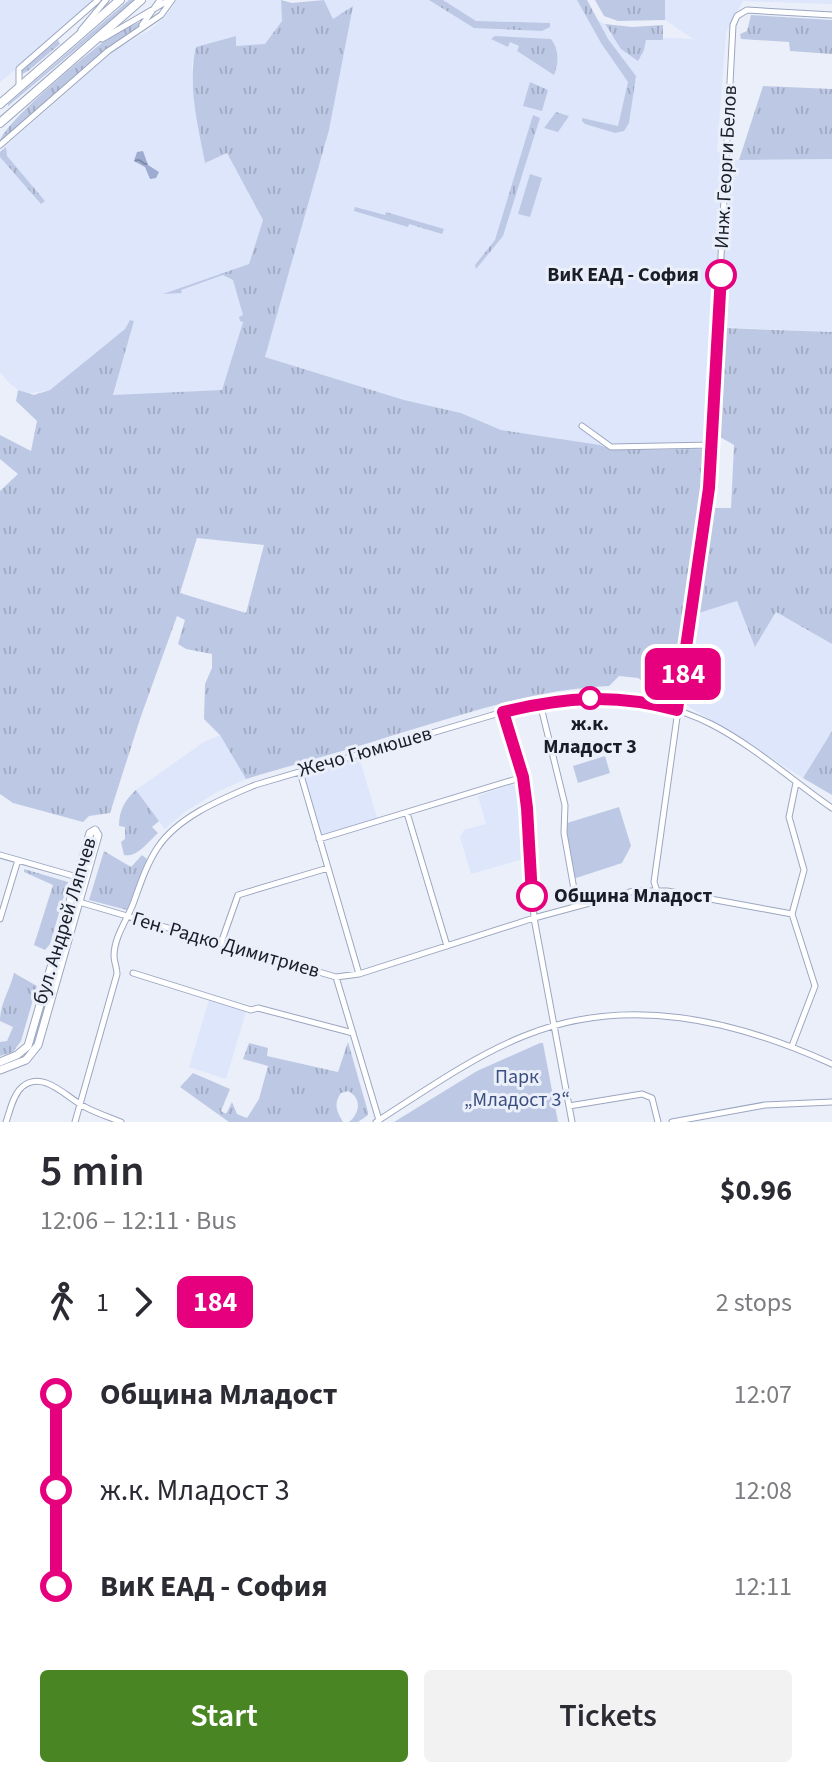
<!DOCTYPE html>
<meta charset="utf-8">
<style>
:root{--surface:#fff;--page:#f2f2f3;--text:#2b2b33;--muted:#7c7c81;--accent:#498523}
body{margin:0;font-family:"Source Sans 3",sans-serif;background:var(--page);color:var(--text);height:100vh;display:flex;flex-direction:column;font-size:30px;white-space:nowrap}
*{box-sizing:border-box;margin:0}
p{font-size:26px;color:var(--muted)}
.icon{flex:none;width:44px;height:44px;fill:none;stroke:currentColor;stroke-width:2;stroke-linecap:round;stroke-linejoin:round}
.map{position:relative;height:1122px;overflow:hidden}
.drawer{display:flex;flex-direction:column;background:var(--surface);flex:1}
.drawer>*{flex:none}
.badge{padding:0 16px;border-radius:12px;font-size:28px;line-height:52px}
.map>.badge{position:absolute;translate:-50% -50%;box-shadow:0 0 0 4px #fff}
.legs{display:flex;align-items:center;gap:12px;height:88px;padding:0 40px;font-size:26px}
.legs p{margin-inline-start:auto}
.overview{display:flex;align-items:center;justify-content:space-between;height:136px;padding:0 40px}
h1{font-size:44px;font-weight:600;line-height:60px}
.primary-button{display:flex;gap:16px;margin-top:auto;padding:16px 40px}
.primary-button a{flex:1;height:92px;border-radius:8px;background:var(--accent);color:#fff;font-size:32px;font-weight:600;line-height:92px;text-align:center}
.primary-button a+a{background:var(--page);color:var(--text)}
ul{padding:0 40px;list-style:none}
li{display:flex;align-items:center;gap:28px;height:96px;font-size:30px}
li i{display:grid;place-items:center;width:12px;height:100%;margin:0 10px;background:currentColor}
li i::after{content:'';width:20px;height:20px;margin:-10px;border:6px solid;border-radius:50%;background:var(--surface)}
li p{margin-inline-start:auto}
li:first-child i{background:linear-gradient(#0000 50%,currentColor 0)}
li:last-child i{background:linear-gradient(currentColor 50%,#0000 0)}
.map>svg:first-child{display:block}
.built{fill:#dde6fb}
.grass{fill:url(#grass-tufts);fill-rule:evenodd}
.green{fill:#bdc9e4}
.water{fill:url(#water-ripples)}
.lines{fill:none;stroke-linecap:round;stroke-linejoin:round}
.minor-casing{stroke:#9ba6c0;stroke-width:7}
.major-casing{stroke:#9ba6c0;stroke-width:9}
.highway-casing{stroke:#9ba6c0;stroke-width:10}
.minor{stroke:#fff;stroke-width:5}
.major{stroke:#fff;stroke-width:7}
.highway{stroke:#fff;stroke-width:8}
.line-1-casing{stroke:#fff;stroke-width:18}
.line-1{stroke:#e6007e;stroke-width:12}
.stop-1-dot{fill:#fff;stroke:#e6007e;stroke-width:4}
.labels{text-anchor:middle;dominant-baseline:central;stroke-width:6;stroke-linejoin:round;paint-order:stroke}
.street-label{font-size:20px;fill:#191d27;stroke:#eaeffa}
.stop-label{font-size:20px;font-weight:bold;fill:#191d27;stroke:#eaeffa;text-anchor:end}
.park-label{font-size:20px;fill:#3c4e7f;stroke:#eaeffa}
</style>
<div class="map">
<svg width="832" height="1122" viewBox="0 0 832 1122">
<defs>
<pattern id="grass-tufts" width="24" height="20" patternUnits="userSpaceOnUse" patternTransform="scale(2)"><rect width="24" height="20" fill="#bdc9e4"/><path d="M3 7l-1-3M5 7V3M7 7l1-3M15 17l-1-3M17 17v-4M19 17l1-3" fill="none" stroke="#a2acc4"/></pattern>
<pattern id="water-ripples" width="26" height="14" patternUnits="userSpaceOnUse" patternTransform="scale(2)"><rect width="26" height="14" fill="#9dabd0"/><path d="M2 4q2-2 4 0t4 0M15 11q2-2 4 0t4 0" fill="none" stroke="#7f8ba9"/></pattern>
</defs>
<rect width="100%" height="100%" fill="#eaeffa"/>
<!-- built -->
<path class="built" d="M 0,0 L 93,0 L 54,38 L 0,82 Z
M 177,0 L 281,0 L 282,21 L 265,45 L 236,46 L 236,36 L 192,62 L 192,82 L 205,162 L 227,153 L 263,220 L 249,264 L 245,315 L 222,390 L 113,396 L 134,321 L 131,320 L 125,329 L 50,390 L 26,394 L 11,385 L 0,372 L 0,151 L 116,49 L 150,30 L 164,18 Z
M 324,0 L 577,0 L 585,13 L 605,24 L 610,35 L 693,39 L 665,20 L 665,0 L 832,0 L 832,4 L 743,1 L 726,32 L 717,151 L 731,160 L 832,159 L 832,332 L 715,327 L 709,441 L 600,445 L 501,430 L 461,413 L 404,400 L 264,357 L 329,130 L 352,7 L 333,19 Z
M 737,601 L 756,646 L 776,612 L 832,644 L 832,731 L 803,778 L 685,704 L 699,613 Z
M 679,663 L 671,702 L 645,695 L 647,684 Z
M 220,735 L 246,779 L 217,792 L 186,811 L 165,829 L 136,790 L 204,742 Z
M 359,757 L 377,818 L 322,835 L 303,774 Z
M 512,784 L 518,789 L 523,859 L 471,874 L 460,837 L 464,830 L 486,824 L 478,796 Z
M 209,1000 L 246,1012 L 226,1079 L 189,1067 Z"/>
<!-- grass -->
<path class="grass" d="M 129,0 L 135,0 L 8,106 L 8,104 Z
M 281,0 L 292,3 L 324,0 L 333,19 L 353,6 L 329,130 L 265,357 L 404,400 L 461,413 L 501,430 L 600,445 L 613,450 L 708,449 L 706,483 L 679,663 L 647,684 L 638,678 L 619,676 L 609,686 C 535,689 465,714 394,735 C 345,751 295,764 246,779 L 220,735 L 204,719 L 205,684 L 212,668 L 212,654 L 186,649 L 178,644 L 185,620 L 177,616 L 140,719 L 110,813 L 89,816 L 83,822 L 13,803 L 0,794 L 0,491 L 18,474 L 0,459 L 0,435 L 31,451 L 37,421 L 16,401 L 18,390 L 34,395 L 50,390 L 125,329 L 130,320 L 134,321 L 113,395 L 222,390 L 243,322 L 240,321 L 239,317 L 243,315 L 233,280 L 223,275 L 181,290 L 182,293 L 163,294 L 249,264 L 263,220 L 227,153 L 205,163 C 198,125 187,85 196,47 L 236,36 L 236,46 L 265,44 L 282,21 ZM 197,538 L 264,545 L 246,613 L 180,593 Z
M 429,0 L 443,0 L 476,21 L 550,23 L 550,27 L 542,31 L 474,28 Z
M 577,0 L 587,0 L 608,39 L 636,76 L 629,123 L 624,131 L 615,133 L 585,124 L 582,121 L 582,118 L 618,126 L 628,82 L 601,43 Z
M 595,0 L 665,0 L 665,20 L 618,21 L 604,16 Z
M 751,15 L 832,20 L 832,54 L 790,51 L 789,42 L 741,39 L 740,34 L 747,31 Z
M 144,20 L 143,23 L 110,46 L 0,141 C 4,123 91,50 110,37 C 120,30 133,25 144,20 Z
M 605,24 L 632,27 L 663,25 L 663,40 L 646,40 L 644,50 L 638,61 L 621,49 Z
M 495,36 L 551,39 C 559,49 559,63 554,75 L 517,51 L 519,46 L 510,42 L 508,47 L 491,39 Z
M 58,40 L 60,44 L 28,71 L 20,75 L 23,69 Z
M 530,82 L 548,90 L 542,111 L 523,106 Z
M 763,86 L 832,89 L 832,159 L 739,160 Z
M 556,112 L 569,116 L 558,132 L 544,128 Z
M 533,115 L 540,118 L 503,236 L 476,269 L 475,265 L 495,240 Z
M 6,147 L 7,156 L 45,201 L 41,204 L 0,157 L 0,152 Z
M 355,207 L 385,215 L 386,212 L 444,229 L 442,234 L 409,224 L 408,227 L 354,211 Z
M 725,328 L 832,332 L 832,644 L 776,612 L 755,647 L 737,601 L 699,613 L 713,508 L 731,508 L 734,445 L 720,437 Z
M 832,731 L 832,795 L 803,778 Z
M 136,790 L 159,821 L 152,827 L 158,833 C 148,842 137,858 124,855 L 121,842 L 125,839 L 125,827 L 119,826 C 119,810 125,800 136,790 Z
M 90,842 L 92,842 L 37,1038 L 30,1048 Z
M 104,851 L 131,867 L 142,855 L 147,859 L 127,910 L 89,900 Z
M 24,869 L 68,882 L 50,944 L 45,950 L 34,945 L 53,885 L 24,872 Z
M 14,973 L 37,986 L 21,1041 L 13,1052 L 0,1056 L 0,1042 L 7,1041 L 13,1027 L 0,1021 C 0,1003 10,990 14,973 Z
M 348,1042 L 368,1112 L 368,1115 L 358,1122 L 349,1122 C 360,1113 362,1098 348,1091 L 341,1093 C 333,1104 337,1112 343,1122 L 229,1122 L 180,1087 L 193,1073 L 230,1089 L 221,1111 L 226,1114 L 232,1102 L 237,1114 L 247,1118 L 259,1099 L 268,1066 L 243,1059 L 249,1043 L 268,1048 L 267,1056 L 338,1072 Z"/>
<!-- green -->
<path class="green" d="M 530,174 L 542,178 L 530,217 L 518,214 Z
M 605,756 L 610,773 L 578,783 L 573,766 Z
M 619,807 L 631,846 L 622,863 L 573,879 L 564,824 Z
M 540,1043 L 543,1043 L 558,1122 L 394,1122 L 477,1071 Z"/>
<!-- water -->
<path class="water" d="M 143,151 L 148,165 L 159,172 L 156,178 L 150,179 L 145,167 L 134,161 L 137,152 Z"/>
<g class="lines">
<defs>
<path id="minor" d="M 142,25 L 160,0
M 81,30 L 106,0
M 102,39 L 169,0
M 19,87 L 19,69 L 98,0
M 0,145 L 108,51 L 161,15 L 172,0
M 582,426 L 611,447 L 712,445
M 540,703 L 565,805 L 564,833 L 577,906
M 503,712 L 523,777 L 527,808 L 534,918 L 572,1122
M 300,772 L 359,974
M 407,813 L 447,946
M 319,839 L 523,777
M 0,855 L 77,877
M 657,891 L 654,882 L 709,488 L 733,25 L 737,16 L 747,10 L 832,15
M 79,902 L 336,977 L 359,974 L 534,918 L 634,891 L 667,891 L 792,914
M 0,919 L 18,860
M 221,943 L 238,895 L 328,868
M 133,973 L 251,1010 L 258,1008 L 353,1033
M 336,977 L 379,1120
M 792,1046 L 815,986 L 792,914 L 804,870 L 789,817 L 796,783
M 569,1106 L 642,1094 L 652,1098 L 658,1122
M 6,1122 C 10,1111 13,1095 22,1087 C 43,1069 67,1098 85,1107 C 96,1113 109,1117 121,1122
M 75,1122 L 117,974 C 117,967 114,962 114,956 C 114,937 127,920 133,904 C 140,885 146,865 158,847 C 179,816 222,799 255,785 L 503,712 C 575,694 644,691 711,724 C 754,746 793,781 832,808
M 376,1122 C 423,1092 472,1057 524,1036 C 627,994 735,1020 832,1064
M 672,1122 L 765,1105 L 832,1102"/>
<path id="major" d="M 0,1062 L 17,1055 L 28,1046 L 90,833 L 95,830 L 98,835 L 38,1045 L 26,1060 L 0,1070"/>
<path id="highway" d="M 0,104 L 120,0
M 0,123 L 141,0"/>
</defs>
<!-- minor casing -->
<use href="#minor" class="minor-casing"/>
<!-- major casing -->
<use href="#major" class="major-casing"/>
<!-- highway casing -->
<use href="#highway" class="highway-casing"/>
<!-- minor -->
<use href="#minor" class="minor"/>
<!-- major -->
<use href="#major" class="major"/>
<!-- highway -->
<use href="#highway" class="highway"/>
</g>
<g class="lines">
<defs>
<path id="line-1" d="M 532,896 L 527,808 L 523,777 L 503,712 C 565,697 616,693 677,710 L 709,488 L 721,275"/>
</defs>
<!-- line-1 casing -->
<use href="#line-1" class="line-1-casing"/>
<!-- line-1 -->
<use href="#line-1" class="line-1"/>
</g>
<!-- markers -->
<g class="stop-1-dot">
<circle cx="721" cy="275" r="14"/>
<circle cx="590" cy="698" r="10"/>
<circle cx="532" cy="896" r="14"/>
</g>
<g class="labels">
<!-- street labels -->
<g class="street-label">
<text transform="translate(726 167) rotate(-87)">Инж. Георги Белов</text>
<text transform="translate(365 752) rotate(-16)">Жечо Гюмюшев</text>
<text transform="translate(65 921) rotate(-73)">бул. Андрей Ляпчев</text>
<text transform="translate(226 945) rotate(16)">Ген. Радко Димитриев</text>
</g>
<!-- stop labels -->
<g class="stop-label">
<text x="699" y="275">ВиК ЕАД - София</text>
<text x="590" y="724" text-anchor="middle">ж.к.<tspan x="590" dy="23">Младост 3</tspan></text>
<text x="554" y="896" text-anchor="start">Община Младост</text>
</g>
<!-- park labels -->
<g class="park-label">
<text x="517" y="1077">Парк<tspan x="517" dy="23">„Младост 3“</tspan></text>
</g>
</g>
</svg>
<b class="badge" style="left:683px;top:674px;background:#e6007e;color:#fff">184</b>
</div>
<section class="drawer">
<div class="overview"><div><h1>5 min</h1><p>12:06 – 12:11 · Bus</p></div><b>$0.96</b></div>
<div class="legs"><svg class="icon" aria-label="walk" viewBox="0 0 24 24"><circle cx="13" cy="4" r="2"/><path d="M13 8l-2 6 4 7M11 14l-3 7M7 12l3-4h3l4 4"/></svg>1<svg class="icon" aria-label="forward" viewBox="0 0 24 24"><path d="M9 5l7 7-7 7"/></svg><b class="badge" style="background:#e6007e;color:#fff">184</b><p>2 stops</p></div>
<ul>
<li><i style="color:#e6007e"></i><b>Община Младост</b><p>12:07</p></li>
<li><i style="color:#e6007e"></i><span>ж.к. Младост 3</span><p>12:08</p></li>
<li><i style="color:#e6007e"></i><b>ВиК ЕАД - София</b><p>12:11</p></li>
</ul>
<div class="primary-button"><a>Start</a><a>Tickets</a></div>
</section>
